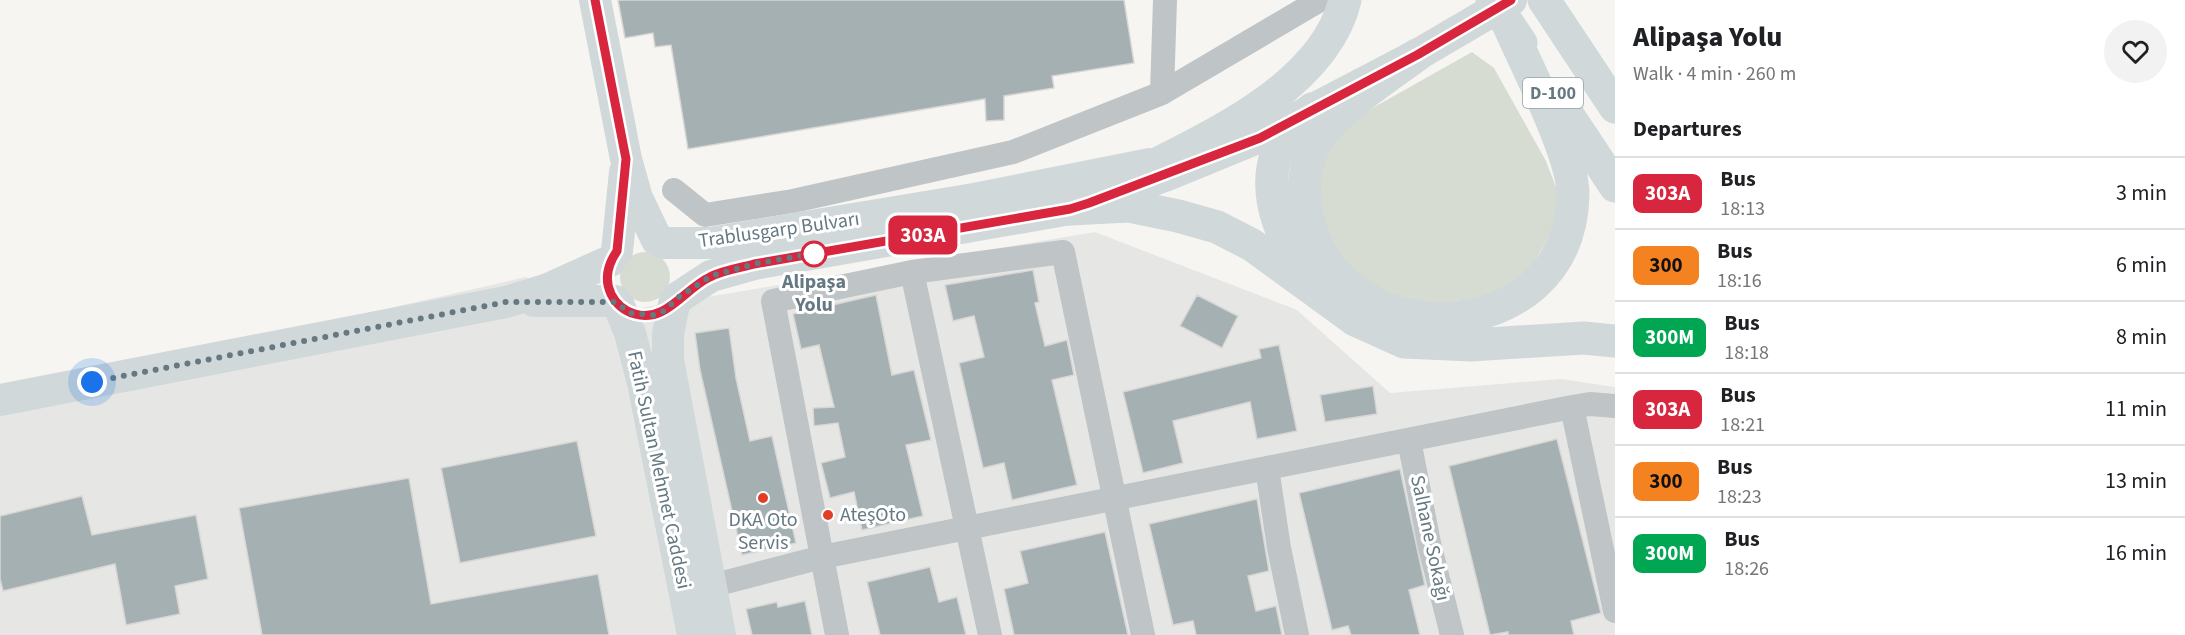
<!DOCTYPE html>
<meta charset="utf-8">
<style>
:root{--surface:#fff;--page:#f2f2f2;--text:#202124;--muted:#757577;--line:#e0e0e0}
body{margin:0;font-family:"Source Sans 3",sans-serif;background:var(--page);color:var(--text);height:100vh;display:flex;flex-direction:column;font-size:22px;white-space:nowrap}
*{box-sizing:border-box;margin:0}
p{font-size:20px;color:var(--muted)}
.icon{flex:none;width:33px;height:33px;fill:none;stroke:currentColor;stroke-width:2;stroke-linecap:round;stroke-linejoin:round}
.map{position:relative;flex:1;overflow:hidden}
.details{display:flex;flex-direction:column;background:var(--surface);width:570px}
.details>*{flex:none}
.badge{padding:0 12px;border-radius:9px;font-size:21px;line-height:39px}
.you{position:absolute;width:30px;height:30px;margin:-15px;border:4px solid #fff;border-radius:50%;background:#1a73e8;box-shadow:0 0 0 9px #1a73e833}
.map>.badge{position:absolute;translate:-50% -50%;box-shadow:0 0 0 3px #fff}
h2{padding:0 18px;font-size:22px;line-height:54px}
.round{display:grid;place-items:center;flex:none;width:63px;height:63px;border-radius:32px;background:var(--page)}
.head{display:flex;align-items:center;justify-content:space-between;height:102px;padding:0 18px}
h1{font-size:28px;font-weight:800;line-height:45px}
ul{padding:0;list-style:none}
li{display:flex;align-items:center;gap:18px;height:72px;padding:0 18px;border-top:2px solid var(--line)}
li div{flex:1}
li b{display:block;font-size:22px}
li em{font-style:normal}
li .badge{min-width:66px;font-weight:700;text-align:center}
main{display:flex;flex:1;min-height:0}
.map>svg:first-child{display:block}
.built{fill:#e6e7e5}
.green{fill:#d7dcd3}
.building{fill:#a5b0b3;stroke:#d7d7d5;stroke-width:1.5}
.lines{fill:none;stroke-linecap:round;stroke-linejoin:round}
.minor{stroke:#bfc4c6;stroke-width:24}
.major{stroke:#d1d8da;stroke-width:32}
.highway{stroke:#d1d8da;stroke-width:33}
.line-casing{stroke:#fff;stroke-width:14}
.line{stroke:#d7263d;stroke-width:9}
.walk{stroke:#657983;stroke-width:6;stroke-dasharray:0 10.8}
.stop-dot{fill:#fff;stroke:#d7263d;stroke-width:3}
.poi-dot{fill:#e23d26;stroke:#fff;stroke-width:2}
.labels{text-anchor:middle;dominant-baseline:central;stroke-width:6;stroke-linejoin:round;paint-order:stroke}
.shield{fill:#fff;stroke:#93a1a8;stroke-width:1.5}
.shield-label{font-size:18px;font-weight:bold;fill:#657983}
.street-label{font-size:20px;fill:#657983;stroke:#fff}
.stop-label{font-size:20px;font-weight:bold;fill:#657983;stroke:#fff}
.poi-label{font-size:20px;fill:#657983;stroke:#fff;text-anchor:start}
</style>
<main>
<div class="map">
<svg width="1615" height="635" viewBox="0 0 1615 635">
<rect width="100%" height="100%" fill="#f6f5f2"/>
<!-- built -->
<path class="built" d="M 1095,232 L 1297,310 L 1390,393 L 1561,379 L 1615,387 L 1615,635 L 0,635 L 0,386 L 293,330 L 526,277 L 587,317 Z"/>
<!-- green -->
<path class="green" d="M 1472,52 L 1494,68 L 1546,161 L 1557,190 L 1560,220 L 1514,294 L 1396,308 L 1318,241 L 1321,153 L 1346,123 Z
M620 277a25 25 0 1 1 50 0a25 25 0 1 1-50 0Z"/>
<!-- building -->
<path class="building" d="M 618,0 L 1124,0 L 1134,63 L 1052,76 L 1054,88 L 1004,96 L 1004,120 L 986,121 L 985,99 L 688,149 L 671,45 L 655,47 L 653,33 L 625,38 Z
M 1033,270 L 1039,302 L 1035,303 L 1045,346 L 1067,340 L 1074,375 L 1052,380 L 1077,485 L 1012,500 L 1004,463 L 983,468 L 959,363 L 984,357 L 974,316 L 953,321 L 945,285 Z
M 876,295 L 892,375 L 914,370 L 931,440 L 906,445 L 923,516 L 862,530 L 854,492 L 830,498 L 821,463 L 845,457 L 838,423 L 814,426 L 813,408 L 834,407 L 819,345 L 801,349 L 793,314 Z
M 1197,295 L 1238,316 L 1222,348 L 1180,326 Z
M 729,328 L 736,378 L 750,441 L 772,436 L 796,543 L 742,555 L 700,370 L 695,333 Z
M 1279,345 L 1297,431 L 1257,439 L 1250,402 L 1173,421 L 1183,463 L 1143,473 L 1123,392 L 1261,358 L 1259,349 Z
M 1373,386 L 1377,414 L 1325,422 L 1320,395 Z
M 1557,439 L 1601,613 L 1571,621 L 1574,635 L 1508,635 L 1508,632 L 1490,635 L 1449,466 Z
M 577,441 L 596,536 L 460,563 L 441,468 Z
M 1400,469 L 1425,585 L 1409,590 L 1420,635 L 1351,635 L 1348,626 L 1332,630 L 1299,493 Z
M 409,478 L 431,604 L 598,574 L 609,635 L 262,635 L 239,508 Z
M 82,496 L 92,535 L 196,515 L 208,579 L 175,586 L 180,614 L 126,625 L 115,564 L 3,591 L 0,579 L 0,516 Z
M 1257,499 L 1269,571 L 1248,576 L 1256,611 L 1276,606 L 1282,635 L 1196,635 L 1193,621 L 1173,625 L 1149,524 Z
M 1105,532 L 1128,635 L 1014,635 L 1004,589 L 1028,583 L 1020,551 Z
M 930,567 L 939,602 L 957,597 L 966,635 L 880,635 L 867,582 Z
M 805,601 L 812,635 L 752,635 L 746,609 L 777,602 L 778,607 Z"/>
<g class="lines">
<!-- minor -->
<path class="minor" d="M 1162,93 L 1165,0
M 674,190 L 705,215 L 793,201 L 1013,152 L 1162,93 L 1320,0
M 912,272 L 990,635
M 1572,407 L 1615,611
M 1409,440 L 1429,543 L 1452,635
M 1267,468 L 1279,548 L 1297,635
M 711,586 L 822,557 L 1572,407 L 1590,404 L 1615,406
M 837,635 L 773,301 L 912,272 L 1063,252 L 1143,635"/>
<!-- major -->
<path class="major" d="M 595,0 L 626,159 L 637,198 L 657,240
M 663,243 L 710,243 L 974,199 L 1150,164
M 617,251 L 625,172
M 679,297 L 711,276 L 754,264 L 1070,209 L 1165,176 L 1260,137 L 1417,55 L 1511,0
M 534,301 L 615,301
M 674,304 L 668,334 L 668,360 L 720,635
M 619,306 L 630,333 L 643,383 L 693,635
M 0,400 L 506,302 L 548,289 L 610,261"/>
<!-- highway -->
<path class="highway" d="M 1492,0 L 1521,43
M 1544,0 L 1615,107
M 1417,55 C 1389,76 1330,114 1315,144 C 1304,166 1302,192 1307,215 C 1336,359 1570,352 1573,195 C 1574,157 1526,65 1509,26
M 1554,94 L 1615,186
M 1312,109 C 1302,121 1283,137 1277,152 C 1261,197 1284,247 1313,281
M 1159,163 C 1226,129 1326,80 1345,0
M 1070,209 L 1129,206 L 1178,216 L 1217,227 L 1252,245 L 1355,320 L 1404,342 L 1471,345 L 1584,338 L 1615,341"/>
</g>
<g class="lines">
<defs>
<path id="line" d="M 595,0 L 626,159 L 617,251 C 608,264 604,279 611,294 C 616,304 624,311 635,314 C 666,323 684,289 710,277 C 723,270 740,268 754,264 L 1070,209 L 1089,203 L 1260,138 L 1417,55 L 1511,0"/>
</defs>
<!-- line casing -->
<use href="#line" class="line-casing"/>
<!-- line -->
<use href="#line" class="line"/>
<!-- walk -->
<path class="walk" d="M 92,382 L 506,302 L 615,302 L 630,313 L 653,315 L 664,311 L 679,297 L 711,276 L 754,264 L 822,252 L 814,254"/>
</g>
<!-- markers -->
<circle class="stop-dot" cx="814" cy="254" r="12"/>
<g class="poi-dot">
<circle cx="763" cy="498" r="6"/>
<circle cx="828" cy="515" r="6"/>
</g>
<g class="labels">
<!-- shield labels -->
<rect class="shield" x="1523" y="78" width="60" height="30" rx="4.5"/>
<g class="shield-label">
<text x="1553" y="93">D-100</text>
</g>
<!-- street labels -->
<g class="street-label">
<text transform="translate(779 230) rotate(-8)">Trablusgarp Bulvarı</text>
<text transform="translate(659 470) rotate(78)">Fatih Sultan Mehmet Caddesi</text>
<text transform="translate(1430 538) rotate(78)">Salhane Sokağı</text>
</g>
<!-- stop labels -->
<g class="stop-label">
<text x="814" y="282">Alipaşa<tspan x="814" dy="23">Yolu</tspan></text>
</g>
<!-- poi labels -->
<g class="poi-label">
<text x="840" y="515">AteşOto</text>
<text x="763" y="520" text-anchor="middle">DKA Oto<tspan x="763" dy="23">Servis</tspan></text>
</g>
</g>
</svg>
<div class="you" style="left:92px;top:382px"></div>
<b class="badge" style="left:923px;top:235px;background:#d7263d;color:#fff">303A</b>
</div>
<section class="details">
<div class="head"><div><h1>Alipaşa Yolu</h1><p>Walk · 4 min · 260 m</p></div><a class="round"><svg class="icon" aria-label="heart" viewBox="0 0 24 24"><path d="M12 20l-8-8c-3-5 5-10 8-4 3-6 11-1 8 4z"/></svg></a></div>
<h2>Departures</h2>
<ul>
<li><span class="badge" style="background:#d7263d;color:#fff">303A</span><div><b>Bus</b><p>18:13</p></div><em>3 min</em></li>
<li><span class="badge" style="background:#f58220;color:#111">300</span><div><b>Bus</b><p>18:16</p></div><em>6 min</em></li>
<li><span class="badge" style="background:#00a651;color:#fff">300M</span><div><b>Bus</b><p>18:18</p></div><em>8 min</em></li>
<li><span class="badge" style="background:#d7263d;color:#fff">303A</span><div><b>Bus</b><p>18:21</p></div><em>11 min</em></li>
<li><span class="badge" style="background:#f58220;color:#111">300</span><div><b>Bus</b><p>18:23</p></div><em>13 min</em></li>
<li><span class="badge" style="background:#00a651;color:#fff">300M</span><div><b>Bus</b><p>18:26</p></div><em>16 min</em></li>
</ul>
</section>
</main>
